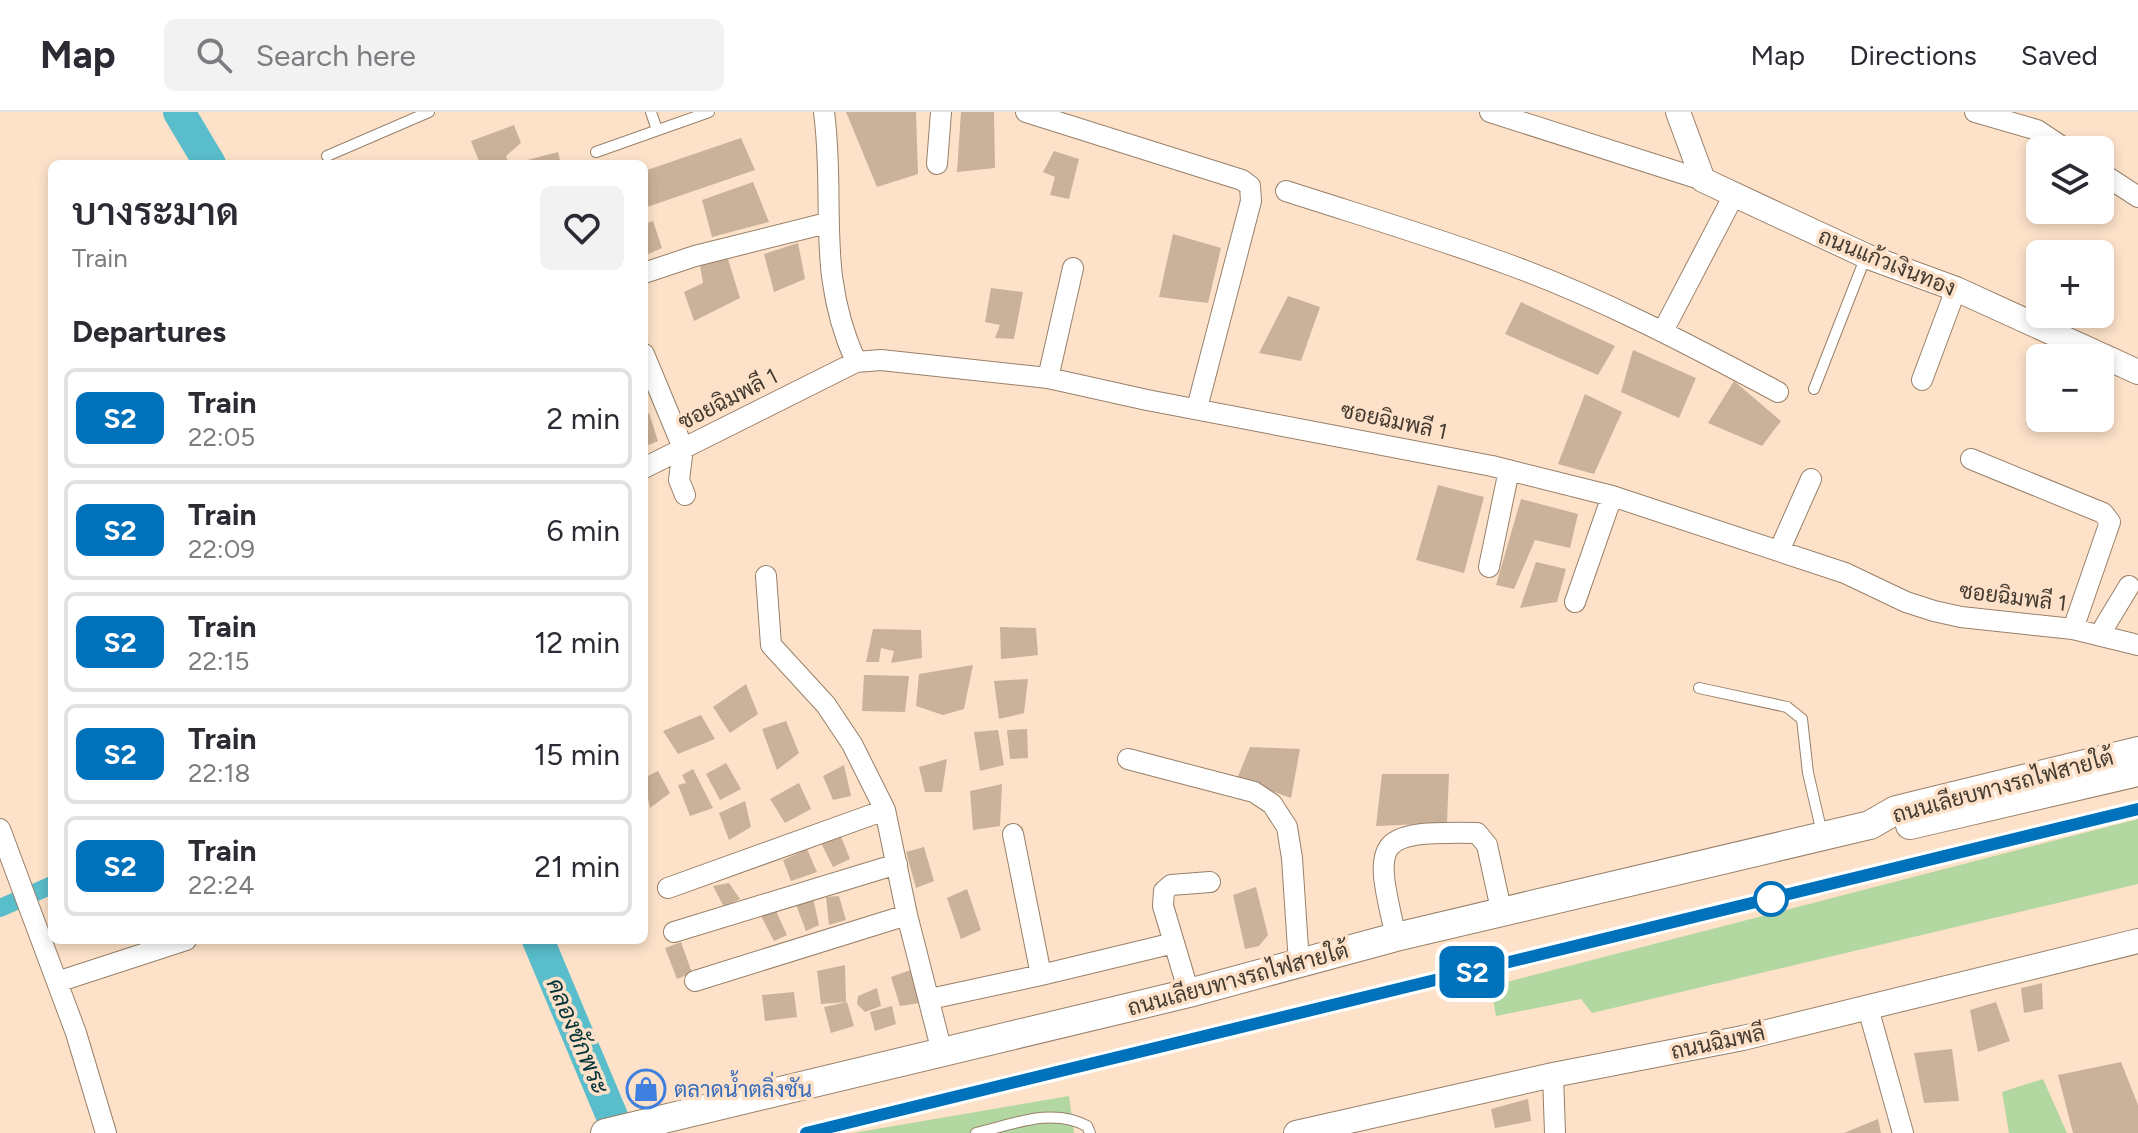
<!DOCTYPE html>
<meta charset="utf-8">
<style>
:root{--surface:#fff;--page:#f2f2f3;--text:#2b2b33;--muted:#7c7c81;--line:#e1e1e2}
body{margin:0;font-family:Figtree,Sarabun,sans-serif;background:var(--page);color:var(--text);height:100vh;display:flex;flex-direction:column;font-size:30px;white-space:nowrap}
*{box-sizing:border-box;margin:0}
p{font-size:26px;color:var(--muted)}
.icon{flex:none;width:44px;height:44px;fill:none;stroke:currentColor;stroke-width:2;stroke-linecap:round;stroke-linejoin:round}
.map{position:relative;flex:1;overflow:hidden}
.drawer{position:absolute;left:48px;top:48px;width:600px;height:784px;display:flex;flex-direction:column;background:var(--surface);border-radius:12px;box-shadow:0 4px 12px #0003}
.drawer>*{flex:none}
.badge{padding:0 16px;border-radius:12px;font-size:28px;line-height:52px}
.fabs{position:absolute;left:2026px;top:24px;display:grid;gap:16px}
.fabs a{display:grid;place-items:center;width:88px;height:88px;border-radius:12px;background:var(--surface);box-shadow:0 4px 12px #0003;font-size:40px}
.map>.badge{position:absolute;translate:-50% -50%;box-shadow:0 0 0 4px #fff}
h2{padding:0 24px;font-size:30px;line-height:72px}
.round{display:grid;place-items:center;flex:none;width:84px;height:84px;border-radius:12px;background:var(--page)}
.summary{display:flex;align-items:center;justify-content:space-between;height:136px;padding:0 24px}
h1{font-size:38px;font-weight:600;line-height:60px}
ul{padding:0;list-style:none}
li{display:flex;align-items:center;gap:24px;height:100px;margin:0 16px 12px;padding:0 8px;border:4px solid var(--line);border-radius:12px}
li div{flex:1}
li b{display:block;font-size:30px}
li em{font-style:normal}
li .badge{min-width:88px;font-weight:700;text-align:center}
header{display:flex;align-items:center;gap:48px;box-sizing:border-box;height:112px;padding:0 40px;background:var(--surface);border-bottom:2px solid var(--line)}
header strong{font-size:38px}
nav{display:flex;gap:44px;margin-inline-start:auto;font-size:28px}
.search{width:560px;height:72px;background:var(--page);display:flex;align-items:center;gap:20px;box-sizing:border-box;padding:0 28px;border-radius:12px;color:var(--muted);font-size:30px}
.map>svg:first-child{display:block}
.green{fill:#b3d7a0}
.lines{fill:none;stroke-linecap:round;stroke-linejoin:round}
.canal{stroke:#59bdcb;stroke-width:18}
.river{stroke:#59bdcb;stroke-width:32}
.building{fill:#cab199}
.service-casing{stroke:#988069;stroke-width:12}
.minor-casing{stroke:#988069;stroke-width:22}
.tertiary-casing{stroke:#988069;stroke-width:26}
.secondary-casing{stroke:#988069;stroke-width:30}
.service{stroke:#fff;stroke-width:10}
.minor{stroke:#fff;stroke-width:20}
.tertiary{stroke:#fff;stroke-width:24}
.secondary{stroke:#fff;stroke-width:28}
.rail-casing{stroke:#76685a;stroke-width:8}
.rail{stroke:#fde2c9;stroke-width:5;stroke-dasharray:15;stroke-linecap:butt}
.line-casing{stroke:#fff;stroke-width:18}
.line{stroke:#0072bc;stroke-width:12}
.stop-dot{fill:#fff;stroke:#0072bc;stroke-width:4}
.labels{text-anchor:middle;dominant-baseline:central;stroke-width:7;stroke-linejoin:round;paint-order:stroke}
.street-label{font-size:22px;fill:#453b31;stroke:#fde2c9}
.shop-label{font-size:22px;fill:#366cbe;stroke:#fde2c9;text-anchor:start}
.water-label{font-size:24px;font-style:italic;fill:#04363c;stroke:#fde2c9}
</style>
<header>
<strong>Map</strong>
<div class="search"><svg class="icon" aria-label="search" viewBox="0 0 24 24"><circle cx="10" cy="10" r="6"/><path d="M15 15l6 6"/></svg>Search here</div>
<nav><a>Map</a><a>Directions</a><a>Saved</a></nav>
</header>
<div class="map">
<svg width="2138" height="1021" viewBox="0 0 2138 1021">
<rect width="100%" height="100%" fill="#fde2c9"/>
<!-- green -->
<path class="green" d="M 2138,707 L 2138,772 L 1592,901 L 1581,887 L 1496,904 L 1491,874 Z
M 2043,967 L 2067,1021 L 2009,1021 L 2002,980 Z
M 1069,984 L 1074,1021 L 853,1021 Z"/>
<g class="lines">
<!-- canal -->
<path class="canal" d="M 0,796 L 52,773"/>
<!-- river -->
<path class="river" d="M 179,0 L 210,52
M 538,828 L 619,1021"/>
</g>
<!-- building -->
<path class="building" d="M 846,0 L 916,0 L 918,62 L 877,75 Z
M 961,0 L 994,0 L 995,56 L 957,60 Z
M 514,13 L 521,31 L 506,44 L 509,52 L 480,52 L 471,29 Z
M 741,26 L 755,58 L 644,96 L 644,59 Z
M 1054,39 L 1079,47 L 1069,87 L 1050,83 L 1055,65 L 1043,60 Z
M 558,40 L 561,52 L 517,52 L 516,51 Z
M 753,70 L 769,110 L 712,125 L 702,88 Z
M 653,109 L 662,136 L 644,144 L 644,112 Z
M 1173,122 L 1221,136 L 1208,191 L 1159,185 Z
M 798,131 L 805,167 L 774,180 L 764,142 Z
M 727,144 L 740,186 L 694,209 L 684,180 L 703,171 L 700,154 Z
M 991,176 L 1023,180 L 1014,227 L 995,226 L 1000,213 L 985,210 Z
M 1288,184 L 1320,195 L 1301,249 L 1259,241 Z
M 1521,190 L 1615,234 L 1598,263 L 1505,222 Z
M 1633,238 L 1696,266 L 1679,306 L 1621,280 Z
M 1734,269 L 1781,309 L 1762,334 L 1708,311 Z
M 1585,282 L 1622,300 L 1594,362 L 1558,352 Z
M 649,301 L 658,329 L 644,335 L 644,304 Z
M 1438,373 L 1484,385 L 1464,461 L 1416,448 Z
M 1521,387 L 1578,402 L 1570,436 L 1535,428 L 1514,477 L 1496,473 Z
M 1536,450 L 1566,457 L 1557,490 L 1520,496 Z
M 1000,515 L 1036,516 L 1038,543 L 1001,547 Z
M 873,517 L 921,518 L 922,546 L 891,551 L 894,539 L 881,536 L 879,550 L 866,550 Z
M 973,553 L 964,597 L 943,603 L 916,594 L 919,562 Z
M 864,563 L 909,564 L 905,600 L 862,599 Z
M 1028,567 L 1024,601 L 999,607 L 994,569 Z
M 746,572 L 758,602 L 730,621 L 713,595 Z
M 701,603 L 715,627 L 678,642 L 663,619 Z
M 786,609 L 799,641 L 777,658 L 762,617 Z
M 1027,617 L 1028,646 L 1010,647 L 1007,618 Z
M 998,618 L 1004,653 L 980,659 L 974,620 Z
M 1250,635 L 1300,637 L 1291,686 L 1237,667 Z
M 947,647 L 942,680 L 925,680 L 919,655 Z
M 726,651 L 741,677 L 720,688 L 706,662 Z
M 844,653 L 851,684 L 833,688 L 823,664 Z
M 693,657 L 713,696 L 690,704 L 678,673 L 686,671 L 682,663 Z
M 658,659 L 670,681 L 650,696 L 644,666 Z
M 1382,662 L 1449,662 L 1447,711 L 1376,714 Z
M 799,671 L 811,697 L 785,711 L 770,687 Z
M 1002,672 L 1000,714 L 973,718 L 970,679 Z
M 745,689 L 751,715 L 729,728 L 719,701 Z
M 840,722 L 850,747 L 833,755 L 821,731 Z
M 924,735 L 934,769 L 916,776 L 906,740 Z
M 807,737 L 817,760 L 791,769 L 783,748 Z
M 729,771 L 740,787 L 724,795 L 713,774 Z
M 1256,775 L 1268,823 L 1259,834 L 1245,837 L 1233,783 Z
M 967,777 L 981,818 L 961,827 L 947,786 Z
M 839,784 L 846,808 L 829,813 L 826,785 Z
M 813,786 L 819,813 L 806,819 L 795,790 Z
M 776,799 L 787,823 L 774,829 L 761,804 Z
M 681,830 L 692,861 L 677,867 L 665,836 Z
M 845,853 L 846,890 L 821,892 L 817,859 Z
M 919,855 L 926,890 L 900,894 L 891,865 Z
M 2042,871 L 2043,897 L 2024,901 L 2021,876 Z
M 877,876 L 881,894 L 865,900 L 857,892 L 858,884 Z
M 794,880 L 797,905 L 765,909 L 762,883 Z
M 847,890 L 854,914 L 831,921 L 824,895 Z
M 1996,890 L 2010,929 L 1978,940 L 1970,898 Z
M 892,894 L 896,912 L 875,919 L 870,900 Z
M 1952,937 L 1959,989 L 1924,991 L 1914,941 Z
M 2121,950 L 2138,993 L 2138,1021 L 2073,1021 L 2058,963 Z
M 1528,987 L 1531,1009 L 1495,1016 L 1491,997 Z
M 1878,1007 L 1881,1021 L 1844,1021 Z"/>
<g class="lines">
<defs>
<path id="service" d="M 651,0 L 657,18
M 596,40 L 709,0
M 327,44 L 429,0
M 1814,277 L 1866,144
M 1699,576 L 1787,595 L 1802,607 L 1808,661 L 1822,721
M 976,1021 C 1014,1012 1052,995 1087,1014 L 1090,1021"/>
<path id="minor" d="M 824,0 C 836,92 815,159 856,250
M 1026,0 L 1242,68 L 1250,74 L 1251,89 L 1197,296
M 1490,0 L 1703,68
M 1975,0 L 2037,18 L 2067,38
M 937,52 L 941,0
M 2100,60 L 2138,85
M 1286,79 C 1360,103 1434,125 1507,152 C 1601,186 1690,233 1778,280
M 644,161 L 695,144 L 827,111
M 1663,219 L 1734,83
M 644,242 L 683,336 L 679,368 L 685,383
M 2057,246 L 2064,226
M 1048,266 L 1073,156
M 1922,268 L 1956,177
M 2037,309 L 2040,301
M 1971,347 L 2103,401 L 2110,410 L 2073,517
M 644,356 L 856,250 L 881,248 L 1048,266 L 1147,288 L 1492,354 L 1612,384 L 1845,461 L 1906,490 L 1934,499 L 1961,505 L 2073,517 L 2138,533
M 1779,439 L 1811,367
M 1489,455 L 1509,358
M 766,464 L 771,533 L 826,593 L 852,632 L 885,698 L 907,803 L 942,940
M 1575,490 L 1612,384
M 2100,522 L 2129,474
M 1128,647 L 1254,680 L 1272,692 L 1287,715 L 1292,746 L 1299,852
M 0,717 L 76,921 L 106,1021
M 1013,722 L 1041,863 L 1174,831
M 668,776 L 885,698
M 674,820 L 897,752
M 1396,825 C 1373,727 1373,719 1477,721 L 1487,733 L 1502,802
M 695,869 L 907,803
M 57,870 L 186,828
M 1189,881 L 1163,794 L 1164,779 L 1171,773 L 1210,770
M 930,887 L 1041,863
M 1868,896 L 1903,1021
M 1553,963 L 1555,1021"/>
<path id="tertiary" d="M 1678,0 L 1703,68 L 1866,144 L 1956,177 L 2138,260
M 1296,1021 L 1553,963 L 1743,926 L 2138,829"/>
<path id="secondary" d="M 1910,713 L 2138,660
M 605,1021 L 1189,881 L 1396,825 L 1870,713 L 1896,698 L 2138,639"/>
</defs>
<!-- service casing -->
<use href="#service" class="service-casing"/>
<!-- minor casing -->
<use href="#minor" class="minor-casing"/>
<!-- tertiary casing -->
<use href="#tertiary" class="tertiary-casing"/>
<!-- secondary casing -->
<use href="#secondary" class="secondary-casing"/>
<!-- service -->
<use href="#service" class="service"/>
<!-- minor -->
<use href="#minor" class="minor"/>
<!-- tertiary -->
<use href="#tertiary" class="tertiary"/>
<!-- secondary -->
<use href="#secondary" class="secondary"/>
<defs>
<path id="rail" d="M 807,1021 L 2138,697"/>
</defs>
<!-- rail casing -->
<use href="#rail" class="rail-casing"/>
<!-- rail -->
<use href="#rail" class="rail"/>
</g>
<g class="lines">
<defs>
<path id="line" d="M 806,1021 L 2138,697"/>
</defs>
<!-- line casing -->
<use href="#line" class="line-casing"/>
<!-- line -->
<use href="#line" class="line"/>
</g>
<!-- icons -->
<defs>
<symbol id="shop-ring" viewBox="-11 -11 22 22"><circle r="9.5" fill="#fde2c9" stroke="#3f7fe0" stroke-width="1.5"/><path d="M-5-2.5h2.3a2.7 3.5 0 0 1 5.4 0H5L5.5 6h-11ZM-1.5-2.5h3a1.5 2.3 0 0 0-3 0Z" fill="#3f7fe0"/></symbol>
</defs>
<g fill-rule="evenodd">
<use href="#shop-ring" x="624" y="955" width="44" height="44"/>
</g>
<!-- markers -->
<circle class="stop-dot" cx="1771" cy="787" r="16"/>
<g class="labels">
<!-- street labels -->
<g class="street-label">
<text transform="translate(1887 150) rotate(22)">ถนนแก้วเงินทอง</text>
<text transform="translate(728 287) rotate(-27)">ซอยฉิมพลี 1</text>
<text transform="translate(1394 309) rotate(12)">ซอยฉิมพลี 1</text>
<text transform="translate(2013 485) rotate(7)">ซอยฉิมพลี 1</text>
<text transform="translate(2003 674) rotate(-15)">ถนนเลียบทางรถไฟสายใต้</text>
<text transform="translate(1238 867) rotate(-15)">ถนนเลียบทางรถไฟสายใต้</text>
<text transform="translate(1718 930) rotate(-12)">ถนนฉิมพลี</text>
</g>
<!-- shop labels -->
<g class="shop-label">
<text x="674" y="977">ตลาดน้ำตลิ่งชัน</text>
</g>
<!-- water labels -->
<g class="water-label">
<text transform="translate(578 924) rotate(67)">คลองชักพระ</text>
</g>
</g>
</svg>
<div class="fabs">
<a><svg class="icon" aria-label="layers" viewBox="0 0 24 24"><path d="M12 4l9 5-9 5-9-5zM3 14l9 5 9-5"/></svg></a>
<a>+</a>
<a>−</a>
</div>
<b class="badge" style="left:1472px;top:860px;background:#0072bc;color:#fff">S2</b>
<section class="drawer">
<div class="summary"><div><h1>บางระมาด</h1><p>Train</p></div><a class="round"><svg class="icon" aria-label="heart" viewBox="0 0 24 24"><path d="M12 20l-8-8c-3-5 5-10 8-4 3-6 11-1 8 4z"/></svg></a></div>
<h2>Departures</h2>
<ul>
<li><span class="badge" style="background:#0072bc;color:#fff">S2</span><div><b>Train</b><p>22:05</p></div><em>2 min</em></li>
<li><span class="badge" style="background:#0072bc;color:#fff">S2</span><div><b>Train</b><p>22:09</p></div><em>6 min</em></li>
<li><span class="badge" style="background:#0072bc;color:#fff">S2</span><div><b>Train</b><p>22:15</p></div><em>12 min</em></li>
<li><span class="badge" style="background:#0072bc;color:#fff">S2</span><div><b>Train</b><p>22:18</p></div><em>15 min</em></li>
<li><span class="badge" style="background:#0072bc;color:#fff">S2</span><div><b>Train</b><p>22:24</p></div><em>21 min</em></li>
</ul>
</section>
</div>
